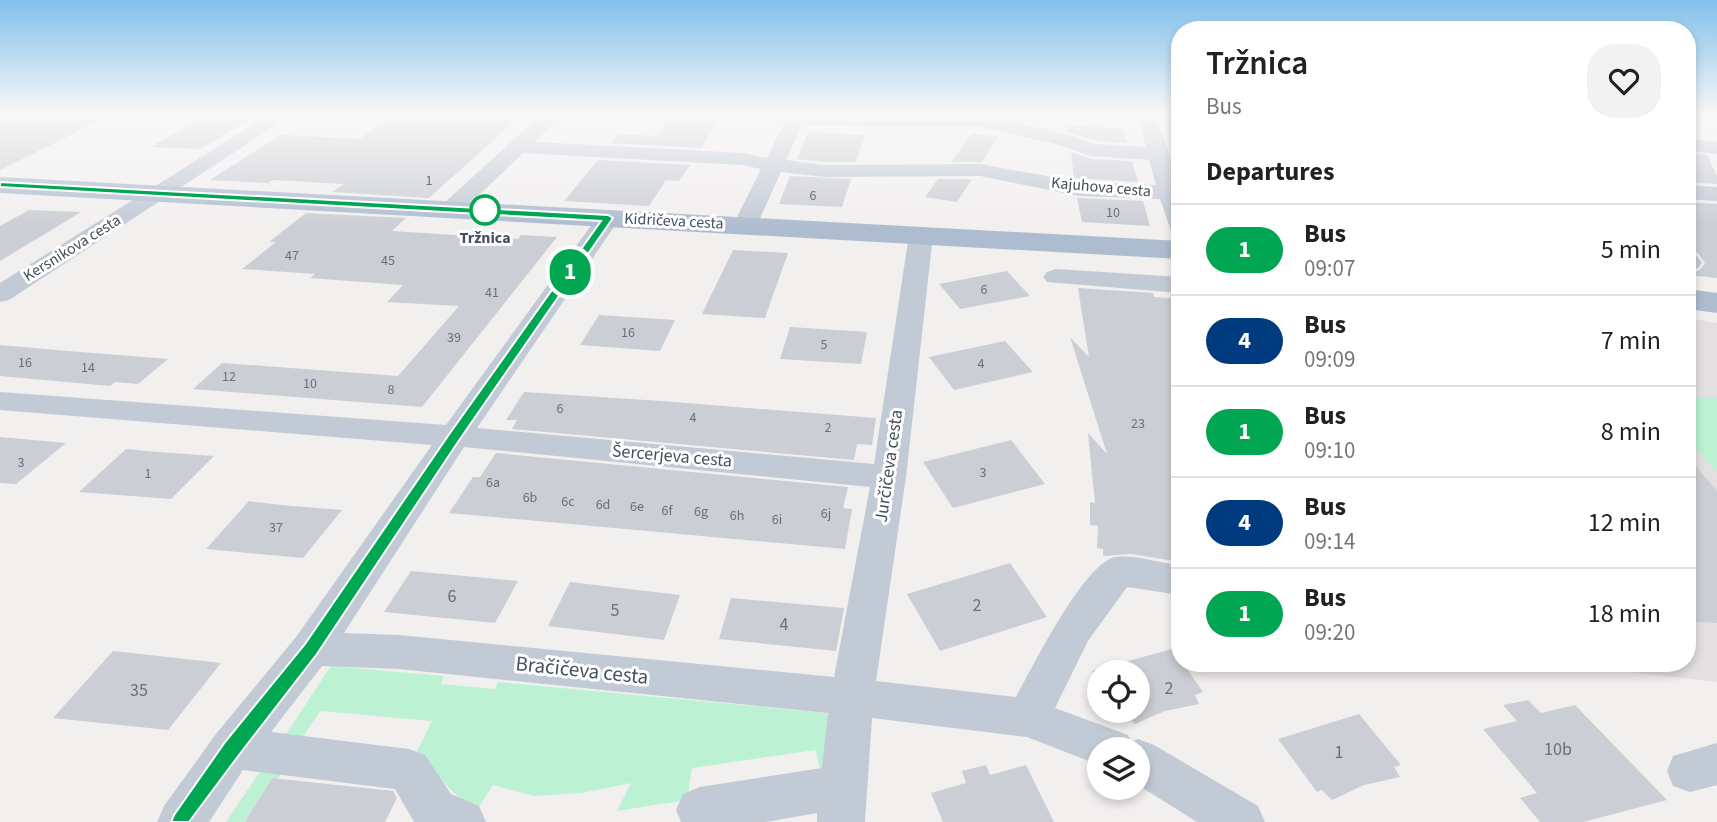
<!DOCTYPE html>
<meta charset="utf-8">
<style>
:root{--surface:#fff;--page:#f2f2f2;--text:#222;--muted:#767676;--line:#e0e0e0}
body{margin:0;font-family:"Source Sans 3",sans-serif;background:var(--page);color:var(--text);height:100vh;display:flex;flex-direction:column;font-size:26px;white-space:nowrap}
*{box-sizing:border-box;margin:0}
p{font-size:23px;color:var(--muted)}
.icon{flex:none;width:38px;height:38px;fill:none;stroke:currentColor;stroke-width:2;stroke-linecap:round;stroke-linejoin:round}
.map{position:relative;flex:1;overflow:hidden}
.details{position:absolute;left:1171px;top:21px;width:525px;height:651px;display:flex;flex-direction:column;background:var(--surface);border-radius:28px;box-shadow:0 4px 10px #0003}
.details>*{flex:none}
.badge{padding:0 14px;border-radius:23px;font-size:24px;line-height:46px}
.buttons{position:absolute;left:1087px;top:660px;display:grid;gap:14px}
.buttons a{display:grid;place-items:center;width:63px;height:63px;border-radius:50%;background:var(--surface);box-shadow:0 4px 10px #0003;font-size:35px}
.map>.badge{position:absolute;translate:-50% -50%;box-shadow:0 0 0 4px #fff}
h2{padding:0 35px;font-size:26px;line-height:63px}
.round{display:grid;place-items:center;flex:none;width:74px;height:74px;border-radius:28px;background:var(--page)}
.headline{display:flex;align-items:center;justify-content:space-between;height:119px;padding:0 35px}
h1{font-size:33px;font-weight:600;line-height:52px}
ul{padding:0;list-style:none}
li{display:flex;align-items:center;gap:21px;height:91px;padding:0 35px;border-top:2px solid var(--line)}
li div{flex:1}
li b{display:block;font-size:26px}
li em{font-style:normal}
li .badge{min-width:77px;font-weight:700;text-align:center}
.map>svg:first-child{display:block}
.education{fill:#e3e0e1}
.green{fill:#bcf1d4}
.building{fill:#cbced4}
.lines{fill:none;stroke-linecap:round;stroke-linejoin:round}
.minor{fill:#c2cad5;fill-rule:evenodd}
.major{fill:#aebccf;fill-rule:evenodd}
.line{fill:#00a651;stroke:#fff;stroke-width:2}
.stop-dot{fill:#fff;stroke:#00a651;stroke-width:3.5}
.labels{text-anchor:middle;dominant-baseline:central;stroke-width:6;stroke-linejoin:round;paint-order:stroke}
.number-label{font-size:14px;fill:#67707c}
.far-street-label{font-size:16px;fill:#46515e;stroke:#fff}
.far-stop-label{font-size:16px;font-weight:bold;fill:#46515e;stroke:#fff}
.street-label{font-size:18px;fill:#46515e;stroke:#fff}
.near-number-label{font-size:18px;fill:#67707c}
.near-street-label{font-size:21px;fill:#46515e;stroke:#fff}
</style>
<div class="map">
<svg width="1717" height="822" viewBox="0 0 1717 822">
<rect width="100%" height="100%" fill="#f2efef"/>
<!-- education -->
<path class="education" d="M 1687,318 L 1717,323 L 1717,682 L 1549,663 L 1687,663 Z"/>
<!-- green -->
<path class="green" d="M 1687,396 L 1717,398 L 1717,473 L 1687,438 Z
M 331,666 L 444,676 L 441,684 L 495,689 L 498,682 L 827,713 L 834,769 L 820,772 L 816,750 L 692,768 L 687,800 L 617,811 L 631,783 L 582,793 L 534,796 L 493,785 L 475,813 L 415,755 L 432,721 L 320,711 L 300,741 L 278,746 Z
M 263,767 L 284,769 L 278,779 L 272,778 L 245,822 L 226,822 Z"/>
<!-- building -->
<path class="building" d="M 0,113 L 115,113 L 0,170 Z
M 211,113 L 261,113 L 200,149 L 150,147 Z
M 674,113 L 725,113 L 701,148 L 611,143 L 619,134 L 656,136 Z
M 469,115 L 518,118 L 429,198 L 332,192 L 344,184 L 273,180 L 268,183 L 210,180 L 281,135 L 360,139 L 387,119 L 460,123 Z
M 1067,126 L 1123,128 L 1127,143 L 1095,141 L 1068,132 Z
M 808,132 L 865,135 L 856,162 L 824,162 L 797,159 Z
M 972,133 L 998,137 L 982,162 L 951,162 Z
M 1071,152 L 1091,159 L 1132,161 L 1138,182 L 1074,178 Z
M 1687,153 L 1707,155 L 1717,176 L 1717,184 L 1687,182 Z
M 598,160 L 690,165 L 679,181 L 666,180 L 649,206 L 564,201 Z
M 790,176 L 851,179 L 842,207 L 779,204 Z
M 938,179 L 972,179 L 957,202 L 925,197 Z
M 1077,198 L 1143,201 L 1150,226 L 1082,222 Z
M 1687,202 L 1717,204 L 1717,278 L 1687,275 L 1700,270 L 1705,263 L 1698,253 L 1687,250 Z
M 29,210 L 81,212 L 0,261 L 0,226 Z
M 306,213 L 406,218 L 392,231 L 518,239 L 521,235 L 557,237 L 422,407 L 193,389 L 222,363 L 398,376 L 459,306 L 387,302 L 403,285 L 310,278 L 315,274 L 242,269 L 276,242 L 269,242 Z
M 733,250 L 788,253 L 765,318 L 702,314 Z
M 1007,271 L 1030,296 L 960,309 L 939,284 Z
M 1078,288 L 1153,293 L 1154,297 L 1180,299 L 1180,562 L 1131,554 L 1103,556 L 1103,549 L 1097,548 L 1098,526 L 1090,525 L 1090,502 L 1095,503 L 1088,433 L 1107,454 L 1070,337 L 1089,357 Z
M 599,315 L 675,320 L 660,351 L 580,345 Z
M 790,327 L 867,332 L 861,364 L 780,359 Z
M 1005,341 L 1033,372 L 954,390 L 929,357 Z
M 0,345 L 68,351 L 168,359 L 138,384 L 115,382 L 110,386 L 0,376 Z
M 524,392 L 661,401 L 876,418 L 872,445 L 857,444 L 854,460 L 512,429 L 517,420 L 506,420 Z
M 0,437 L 66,443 L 16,484 L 0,483 Z
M 1011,440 L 1045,484 L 953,508 L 923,462 Z
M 126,449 L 158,452 L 214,456 L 171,499 L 79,492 Z
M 496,453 L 848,487 L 843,508 L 852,509 L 845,549 L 449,513 L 473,477 L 480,477 Z
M 1687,456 L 1717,491 L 1717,623 L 1687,621 Z
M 249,501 L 281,505 L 342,510 L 303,558 L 206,549 Z
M 1010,563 L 1047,617 L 940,651 L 907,594 Z
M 411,571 L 518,581 L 495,623 L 384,612 Z
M 570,582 L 680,595 L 664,640 L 548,626 Z
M 731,598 L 844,608 L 836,651 L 719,639 Z
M 1172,649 L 1180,663 L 1183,663 L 1203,692 L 1195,695 L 1199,704 L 1165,711 L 1135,724 L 1122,710 L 1138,710 L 1138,672 L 1099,672 L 1099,683 L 1092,671 Z
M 113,651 L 221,663 L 168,730 L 53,718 Z
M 1528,700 L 1541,713 L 1575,705 L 1667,800 L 1583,822 L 1540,822 L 1520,798 L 1537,793 L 1483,729 L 1517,721 L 1503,705 Z
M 1359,714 L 1401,765 L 1394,767 L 1400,777 L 1364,785 L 1332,800 L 1322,790 L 1317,792 L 1278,739 Z
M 986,765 L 990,775 L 1026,765 L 1054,822 L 943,822 L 931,793 L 966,783 L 962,771 Z
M 272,778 L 393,791 L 397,798 L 385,822 L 245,822 Z"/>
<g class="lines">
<!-- minor -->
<path class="minor" d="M 272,113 L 294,113 L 9,300 L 0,302 L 0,283 Z
M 543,113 L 563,113 L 535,142 L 742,153 L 767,158 L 789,113 L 983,115 L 1065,134 L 1094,144 L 1146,147 L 1137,113 L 1155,113 L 1180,186 L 1180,235 L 1172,233 L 1160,199 L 1079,196 L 980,176 L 824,177 L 781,172 L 757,225 L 753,230 L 737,230 L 733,225 L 761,169 L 742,165 L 523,153 L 460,213 L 444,213 L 441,208 L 444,203 ZM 802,125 L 983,127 L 1052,143 L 1091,156 L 1149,160 L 1156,185 L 1079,182 L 980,164 L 824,165 L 786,160 Z
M 1687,138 L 1717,142 L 1717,154 L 1687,150 Z
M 1687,185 L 1717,187 L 1717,201 L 1687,199 Z
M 608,211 L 616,213 L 620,218 L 477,428 L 874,464 L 909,235 L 912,230 L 921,228 L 930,230 L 933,235 L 906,477 L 876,681 L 1016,697 C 1032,668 1084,563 1115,557 C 1134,554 1160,563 1180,565 L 1180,595 L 1127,587 L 1088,641 L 1055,708 L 1128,735 L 1131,742 L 1138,739 L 1154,745 L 1258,806 L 1265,822 L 1197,822 L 1138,785 L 1138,749 L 1099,749 L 1099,765 L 1027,737 L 872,718 L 865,822 L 817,822 L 817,813 L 766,822 L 681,822 L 676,810 L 683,794 L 700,787 L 822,768 L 828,713 L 399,669 L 322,666 L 271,732 L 409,749 L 425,755 L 451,794 L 479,806 L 486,822 L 414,822 L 395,789 L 243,770 L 209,822 L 157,822 L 164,806 L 216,734 L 296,637 L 432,445 L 0,410 L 0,392 L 446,425 L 600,213 ZM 464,447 L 870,487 L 834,677 L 399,635 L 344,633 Z
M 1687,252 L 1696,255 L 1702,263 L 1698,268 L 1687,270 Z
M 1056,269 L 1180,277 L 1180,293 L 1047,282 L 1043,277 L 1047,272 Z
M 1717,743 L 1717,785 L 1690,792 L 1673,786 L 1667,771 L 1673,756 Z"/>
<!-- major -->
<path class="major" d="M 0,177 L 1180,241 L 1180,259 L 0,193 Z
M 1687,289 L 1717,293 L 1717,313 L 1687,309 Z"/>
</g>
<!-- sky -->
<linearGradient id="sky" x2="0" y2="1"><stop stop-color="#81c0eb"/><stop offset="0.5" stop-color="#f9f8f8"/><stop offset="1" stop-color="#f9f8f8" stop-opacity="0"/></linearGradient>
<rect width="1717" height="228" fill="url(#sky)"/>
<!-- line -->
<path class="line" d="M 0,182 L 608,215 L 613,218 L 460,439 L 317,654 L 239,755 L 189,822 L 171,822 L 174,815 L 225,742 L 305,644 L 450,433 L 601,221 L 0,187 Z"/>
<!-- markers -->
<circle class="stop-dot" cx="485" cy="210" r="14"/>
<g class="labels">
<!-- number labels -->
<g class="number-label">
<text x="429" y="181">1</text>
<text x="813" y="196">6</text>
<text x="1113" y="213">10</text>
<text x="292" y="256">47</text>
<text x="388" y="261">45</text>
<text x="984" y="290">6</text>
<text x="492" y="293">41</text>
<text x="628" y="333">16</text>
<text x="454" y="338">39</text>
<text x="824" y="345">5</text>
<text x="25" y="363">16</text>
<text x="981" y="364">4</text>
<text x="88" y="368">14</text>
<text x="229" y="377">12</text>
<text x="310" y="384">10</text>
<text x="391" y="390">8</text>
<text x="560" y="409">6</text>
<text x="693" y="418">4</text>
<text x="1138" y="424">23</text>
<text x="828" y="428">2</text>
<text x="21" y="463">3</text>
<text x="983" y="473">3</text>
<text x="148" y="474">1</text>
<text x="493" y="483">6a</text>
<text x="530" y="498">6b</text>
<text x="568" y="502">6c</text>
<text x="603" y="505">6d</text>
<text x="637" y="507">6e</text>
<text x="667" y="511">6f</text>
<text x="701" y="512">6g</text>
<text x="826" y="514">6j</text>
<text x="737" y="516">6h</text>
<text x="777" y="520">6i</text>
<text x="276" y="528">37</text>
</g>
<!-- far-street labels -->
<g class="far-street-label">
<text transform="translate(1101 187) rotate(5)">Kajuhova cesta</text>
<text transform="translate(674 221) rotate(3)">Kidričeva cesta</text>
<text transform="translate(72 248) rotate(-32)">Kersnikova cesta</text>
</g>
<!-- far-stop labels -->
<g class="far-stop-label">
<text x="485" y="238">Tržnica</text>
</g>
<!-- street labels -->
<g class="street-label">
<text transform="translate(672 456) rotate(5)">Šercerjeva cesta</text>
<text transform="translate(889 466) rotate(-82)">Jurčičeva cesta</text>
</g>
<!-- near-number labels -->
<g class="near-number-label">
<text x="452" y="596">6</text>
<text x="977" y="605">2</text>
<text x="615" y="610">5</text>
<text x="784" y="624">4</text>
<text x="1169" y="688">2</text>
<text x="139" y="690">35</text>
<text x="1558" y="749">10b</text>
<text x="1339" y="752">1</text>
</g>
<!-- near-street labels -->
<g class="near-street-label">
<text transform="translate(582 670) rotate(6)">Bračičeva cesta</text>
</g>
</g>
</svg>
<div class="buttons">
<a><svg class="icon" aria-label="locate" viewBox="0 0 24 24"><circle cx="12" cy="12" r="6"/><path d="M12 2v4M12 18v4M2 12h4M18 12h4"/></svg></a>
<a><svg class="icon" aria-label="layers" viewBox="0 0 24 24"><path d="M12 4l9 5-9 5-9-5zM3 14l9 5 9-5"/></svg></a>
</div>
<b class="badge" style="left:570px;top:272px;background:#00a651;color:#fff">1</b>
<section class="details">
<div class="headline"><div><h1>Tržnica</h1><p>Bus</p></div><a class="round"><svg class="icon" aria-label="heart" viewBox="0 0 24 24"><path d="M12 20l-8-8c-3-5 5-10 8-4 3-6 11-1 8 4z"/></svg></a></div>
<h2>Departures</h2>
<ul>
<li><span class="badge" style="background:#00a651;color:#fff">1</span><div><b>Bus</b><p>09:07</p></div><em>5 min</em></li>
<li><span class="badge" style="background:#003b80;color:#fff">4</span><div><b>Bus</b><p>09:09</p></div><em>7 min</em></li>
<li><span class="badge" style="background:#00a651;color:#fff">1</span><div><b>Bus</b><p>09:10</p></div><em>8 min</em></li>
<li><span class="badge" style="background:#003b80;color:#fff">4</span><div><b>Bus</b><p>09:14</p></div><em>12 min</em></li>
<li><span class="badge" style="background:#00a651;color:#fff">1</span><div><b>Bus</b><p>09:20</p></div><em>18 min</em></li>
</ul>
</section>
</div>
